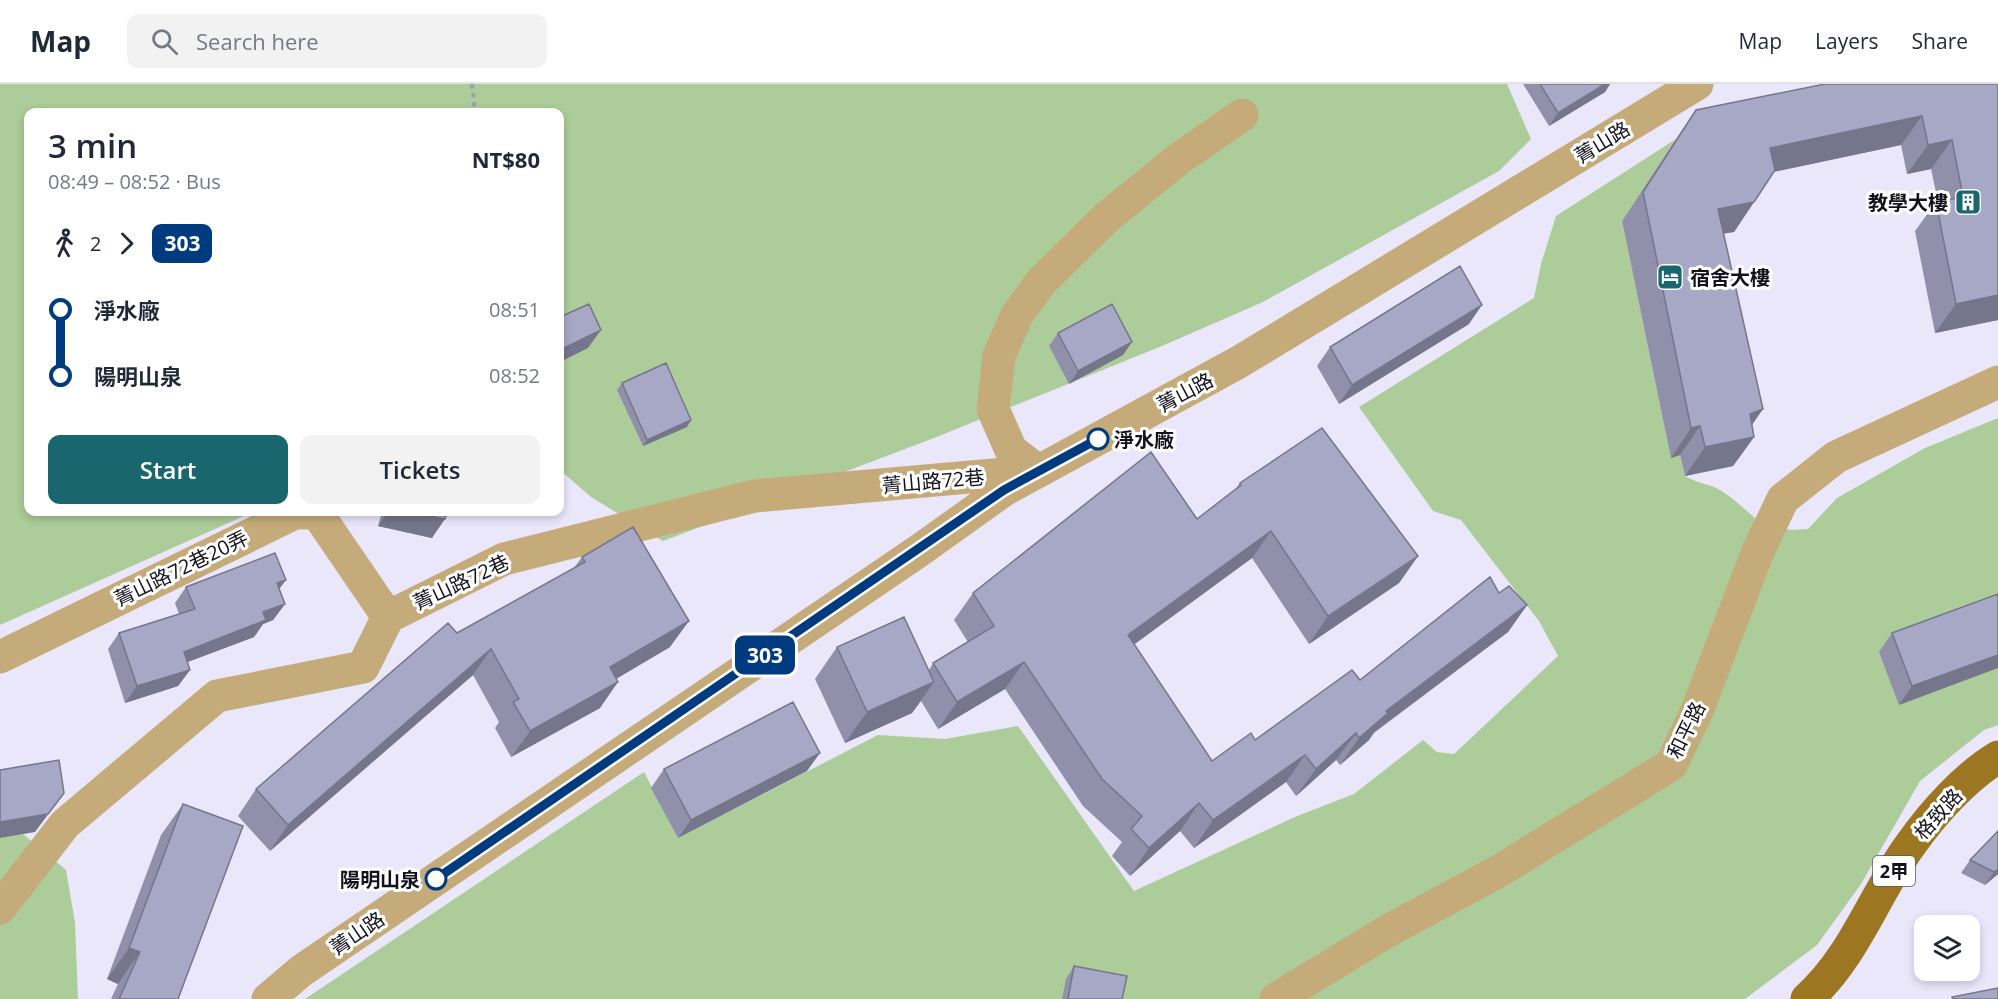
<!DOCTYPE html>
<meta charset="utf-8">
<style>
:root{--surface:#fff;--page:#f2f2f3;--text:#1f2937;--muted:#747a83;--line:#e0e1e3;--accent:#1a666e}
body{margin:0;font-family:"Open Sans","Noto Sans TC",sans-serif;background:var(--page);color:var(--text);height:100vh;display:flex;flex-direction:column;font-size:22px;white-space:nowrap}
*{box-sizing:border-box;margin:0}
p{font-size:20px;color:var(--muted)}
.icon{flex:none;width:33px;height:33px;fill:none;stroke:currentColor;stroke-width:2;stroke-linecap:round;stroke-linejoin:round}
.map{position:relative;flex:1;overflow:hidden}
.side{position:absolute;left:24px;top:24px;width:540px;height:408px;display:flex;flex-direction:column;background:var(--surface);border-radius:12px;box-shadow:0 3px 9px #0003}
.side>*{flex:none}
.badge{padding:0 12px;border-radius:9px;font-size:21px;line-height:39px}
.buttons{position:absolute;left:1914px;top:831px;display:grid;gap:12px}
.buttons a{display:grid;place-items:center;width:66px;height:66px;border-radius:12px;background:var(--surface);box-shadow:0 3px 9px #0003;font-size:30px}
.map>.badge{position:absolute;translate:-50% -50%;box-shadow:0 0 0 3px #fff}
.legs{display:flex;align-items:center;gap:9px;height:66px;padding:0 24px;font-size:20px}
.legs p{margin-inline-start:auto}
.headline{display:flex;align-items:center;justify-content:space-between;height:102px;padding:0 24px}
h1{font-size:33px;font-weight:600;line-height:45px}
.primary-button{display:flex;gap:12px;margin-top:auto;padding:12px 24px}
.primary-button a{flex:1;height:69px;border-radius:12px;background:var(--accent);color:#fff;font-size:24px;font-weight:600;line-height:69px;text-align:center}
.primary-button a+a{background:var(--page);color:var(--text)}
ul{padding:0 24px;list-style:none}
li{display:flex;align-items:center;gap:21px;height:66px;font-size:22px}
li i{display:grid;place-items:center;width:9px;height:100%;margin:0 8px;background:currentColor}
li i::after{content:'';width:15px;height:15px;margin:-8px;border:4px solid;border-radius:50%;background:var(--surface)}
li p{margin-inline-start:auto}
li:first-child i{background:linear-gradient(#0000 50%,currentColor 0)}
li:last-child i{background:linear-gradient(currentColor 50%,#0000 0)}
header{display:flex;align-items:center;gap:36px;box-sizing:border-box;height:84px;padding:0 30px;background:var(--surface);border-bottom:2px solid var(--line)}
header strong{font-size:28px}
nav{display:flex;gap:33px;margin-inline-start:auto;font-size:21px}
.search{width:420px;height:54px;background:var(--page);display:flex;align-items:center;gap:15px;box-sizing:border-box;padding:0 21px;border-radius:12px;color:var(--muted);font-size:22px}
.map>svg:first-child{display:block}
.green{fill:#accc9a}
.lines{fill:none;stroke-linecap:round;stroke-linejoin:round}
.path{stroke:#a19dae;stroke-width:4;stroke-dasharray:4.5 4.5;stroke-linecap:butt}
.minor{stroke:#c5ab7a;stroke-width:33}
.major{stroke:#9c7621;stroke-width:33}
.wall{fill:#9090aa}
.shaded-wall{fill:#75758b}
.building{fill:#a7a7c6;stroke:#75758b;stroke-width:1.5}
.line-1-casing{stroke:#fff;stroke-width:14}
.line-1{stroke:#003b80;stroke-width:9}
.stop-1-dot{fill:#fff;stroke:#003b80;stroke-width:3}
.labels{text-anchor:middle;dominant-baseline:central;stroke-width:6;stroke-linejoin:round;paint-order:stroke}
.shield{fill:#fff;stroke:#5a5860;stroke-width:1.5}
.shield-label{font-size:18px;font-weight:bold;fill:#13111c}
.street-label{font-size:20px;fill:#13111c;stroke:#fff}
.poi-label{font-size:20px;font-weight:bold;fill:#13111c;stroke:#fff;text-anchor:end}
.stop-label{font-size:20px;font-weight:bold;fill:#13111c;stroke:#fff;text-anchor:start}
</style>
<header>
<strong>Map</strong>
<div class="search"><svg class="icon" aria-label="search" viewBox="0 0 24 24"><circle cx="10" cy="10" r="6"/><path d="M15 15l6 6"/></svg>Search here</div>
<nav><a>Map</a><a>Layers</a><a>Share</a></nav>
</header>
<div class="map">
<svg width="1998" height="915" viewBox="0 0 1998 915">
<rect width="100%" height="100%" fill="#ebe7fb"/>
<!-- green -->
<path class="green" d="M 0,0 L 1507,0 L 1531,55 L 1499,87 L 1263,218 L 1162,262 L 934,354 L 663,457 L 591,413 L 560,386 L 560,28 L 28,28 L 28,428 L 253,428 L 0,541 Z
M 1676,55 L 1622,137 L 1671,373 L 1680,371 L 1685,392 C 1696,399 1710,400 1720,406 C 1758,430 1754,450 1808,445 L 1837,414 L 1925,364 L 1998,334 L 1998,641 L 1984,646 L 1920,697 L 1861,800 L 1817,861 L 1745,915 L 305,915 L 644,688 L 678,754 L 878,651 L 945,655 L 1018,642 L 1134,807 L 1297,732 L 1354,710 L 1423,656 L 1437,668 L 1454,670 L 1558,572 L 1539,537 L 1461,436 L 1433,427 L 1359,323 L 1534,214 L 1541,180 L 1556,132 Z
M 23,750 L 66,786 L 75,839 L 78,915 L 0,915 L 0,754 Z"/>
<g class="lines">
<!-- path -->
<path class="path" d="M 472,0 L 475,28"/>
<!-- minor -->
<path class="minor" d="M 1038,387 L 1011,366 L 993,325 L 999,272 L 1017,231 L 1041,198 L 1107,133 L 1180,74 L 1242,31
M 0,573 L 295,429 L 317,429 L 388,533
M 0,824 L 65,740 L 217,612 L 363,583 L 388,533 L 504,475 L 755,412 L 1027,388
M 268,915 L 301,887 L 920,466 L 1004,406 L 1239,278 L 1697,0
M 1276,915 L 1386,848 L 1499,787 L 1671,681 L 1697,627 L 1758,467 L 1783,415 L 1836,373 L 1998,298"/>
<!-- major -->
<path class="major" d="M 1807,915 C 1855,872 1874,810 1911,760 C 1933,729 1965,693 1998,673"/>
</g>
<!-- wall -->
<path class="wall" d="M 1523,0 L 1610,0 L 1605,8 L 1549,42 Z
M 1998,0 L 1998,236 L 1935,249 L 1915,147 L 1936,118 L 1938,118 L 1931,85 L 1907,90 L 1901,61 L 1773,88 L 1754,118 L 1734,148 L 1723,149 L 1754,353 L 1733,382 L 1685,392 L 1680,371 L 1671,374 L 1622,137 L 1676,55 L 1696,26 Z
M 1469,240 L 1339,320 L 1317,282 L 1330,263 Z
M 1058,249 L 1123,271 L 1069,300 L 1049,262 Z
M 622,299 L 687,343 L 643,362 L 617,306 Z
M 1240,399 L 1418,472 L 1399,499 L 1309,560 L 1252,474 L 1134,560 L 1212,677 L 1255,656 L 1360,596 L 1499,509 L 1527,521 L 1508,548 L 1374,649 L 1369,656 L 1340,681 L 1336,676 L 1296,712 L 1286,698 L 1194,764 L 1180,747 L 1130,792 L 1112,772 L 1122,758 L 1083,722 L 1005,605 L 938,645 L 921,617 L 912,629 L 845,659 L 815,595 L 837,563 L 929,586 L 933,579 L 968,558 L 954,536 L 973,509 L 1197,435 L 1234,407 Z
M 382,428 L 447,428 L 432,454 L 378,442 Z
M 582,473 L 670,563 L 616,595 L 600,624 L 511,673 L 495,644 L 499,638 L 473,591 L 270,767 L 238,732 L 256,705 L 457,549 L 573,485 Z
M 186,503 L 279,505 L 285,520 L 273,536 L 263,540 L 254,553 L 187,578 L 190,586 L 178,602 L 125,619 L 108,565 L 119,549 L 179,530 L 175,519 Z
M 1998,510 L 1899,621 L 1879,568 L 1892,549 Z
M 664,685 L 807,687 L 678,754 L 651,704 Z
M 183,720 L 178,915 L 111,915 L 118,900 L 107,895 L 161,751 Z
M 1970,776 L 1998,790 L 1985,801 L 1961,789 Z
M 1074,882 L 1122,915 L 1062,915 L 1066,895 Z"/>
<!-- shaded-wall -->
<path class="shaded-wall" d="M 1605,0 L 1610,0 L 1605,8 L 1549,42 L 1558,29 Z
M 1922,32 L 1901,61 L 1749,93 L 1770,64 Z
M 1952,56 L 1931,85 L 1907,90 L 1928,61 Z
M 1754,118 L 1734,148 L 1697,154 L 1718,125 Z
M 1998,211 L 1998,236 L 1935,249 L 1956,220 Z
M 1482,221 L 1469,240 L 1339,320 L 1352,301 Z
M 601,246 L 588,264 L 560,278 L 560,266 Z
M 1132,258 L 1123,271 L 1069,300 L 1078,287 Z
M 1763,325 L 1743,354 L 1754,353 L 1733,382 L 1685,392 L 1705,363 L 1750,330 Z
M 691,336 L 687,343 L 643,362 L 647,356 Z
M 1700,342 L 1680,371 L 1671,374 L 1691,344 Z
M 388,428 L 411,428 L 445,435 L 432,454 L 378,442 Z
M 1271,447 L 1252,474 L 1109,579 L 1128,551 Z
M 1418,472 L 1399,499 L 1309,560 L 1328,532 Z
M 286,496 L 274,512 L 277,499 Z
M 285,520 L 273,536 L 263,540 L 254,553 L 172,584 L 184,568 L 263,528 Z
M 1527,521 L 1508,548 L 1374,648 L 1369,656 L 1340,681 L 1359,654 L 1386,627 Z
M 689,537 L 670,563 L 592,609 L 610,583 Z
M 491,565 L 473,591 L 270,767 L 288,741 Z
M 1998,571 L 1998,584 L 1899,621 L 1912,602 Z
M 1024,578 L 1005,605 L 938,645 L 957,618 Z
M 190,586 L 178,602 L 125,619 L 137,602 Z
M 618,598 L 600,624 L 511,673 L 530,647 Z
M 934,598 L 912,629 L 845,659 L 867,628 Z
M 1356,649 L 1336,676 L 1296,712 L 1316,685 Z
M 820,669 L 807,687 L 678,754 L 691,736 Z
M 1305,671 L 1286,698 L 1194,764 L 1213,736 Z
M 64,709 L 35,748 L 0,754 L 0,738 Z
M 1199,719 L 1180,747 L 1130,792 L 1149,764 Z
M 1998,785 L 1998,790 L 1985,801 L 1994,788 Z
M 129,864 L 140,868 L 118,900 L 107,895 Z"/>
<!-- building -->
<path class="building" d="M 1540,0 L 1605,0 L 1558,29 Z
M 1825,0 L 1998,0 L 1998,211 L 1956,220 L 1936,118 L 1963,113 L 1952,56 L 1928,61 L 1922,32 L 1770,64 L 1775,86 L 1754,118 L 1718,125 L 1763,325 L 1750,330 L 1754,353 L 1705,363 L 1700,342 L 1691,344 L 1643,108 L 1696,26 Z
M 1460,182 L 1482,221 L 1352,301 L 1330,263 Z
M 589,220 L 601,246 L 560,266 L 560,233 Z
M 1112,220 L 1132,258 L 1078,287 L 1058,249 Z
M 666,279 L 691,336 L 647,356 L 622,299 Z
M 1322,344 L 1418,472 L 1328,532 L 1271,447 L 1128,551 L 1212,677 L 1251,649 L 1255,656 L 1352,586 L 1360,596 L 1490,493 L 1499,509 L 1509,502 L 1527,521 L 1386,627 L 1388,629 L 1359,654 L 1356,649 L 1316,685 L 1305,671 L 1213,736 L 1199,719 L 1149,764 L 1131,745 L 1142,732 L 1102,695 L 1024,578 L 957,618 L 933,579 L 994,542 L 973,509 L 1151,368 L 1197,435 L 1241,401 L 1240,399 Z
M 411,428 L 447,428 L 445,435 Z
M 633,443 L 689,537 L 610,583 L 618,598 L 530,647 L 513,618 L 519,615 L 491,565 L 288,741 L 256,705 L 448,539 L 457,549 L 585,478 L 582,473 Z
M 275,469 L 286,496 L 277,499 L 285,520 L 263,528 L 266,536 L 184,568 L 190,586 L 137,602 L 119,549 L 195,525 L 186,503 Z
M 1998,510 L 1998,571 L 1912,602 L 1892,549 Z
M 904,533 L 934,598 L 867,628 L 837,563 Z
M 793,618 L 820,669 L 691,736 L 664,685 Z
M 59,676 L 64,709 L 48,730 L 0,738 L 0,686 Z
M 183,720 L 243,742 L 178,915 L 119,915 L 140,868 L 129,864 Z
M 1998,747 L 1998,785 L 1994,788 L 1970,776 Z
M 1074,882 L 1127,892 L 1122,915 L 1068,915 Z
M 1998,904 L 1998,915 L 1953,915 L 1952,913 Z"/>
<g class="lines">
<defs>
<path id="line-1" d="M 436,795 L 1004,406 L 1098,355"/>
</defs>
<!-- line-1 casing -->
<use href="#line-1" class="line-1-casing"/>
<!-- line-1 -->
<use href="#line-1" class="line-1"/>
</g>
<!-- icons -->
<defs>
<symbol id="building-square" viewBox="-11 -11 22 22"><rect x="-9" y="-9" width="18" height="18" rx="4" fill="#1a666e" stroke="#fff"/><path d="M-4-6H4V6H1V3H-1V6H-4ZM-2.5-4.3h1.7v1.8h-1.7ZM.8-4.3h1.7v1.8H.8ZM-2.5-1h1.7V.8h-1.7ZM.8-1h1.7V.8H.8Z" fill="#fff"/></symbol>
<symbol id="hotel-square" viewBox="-11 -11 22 22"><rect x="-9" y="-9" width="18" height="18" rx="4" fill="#1a666e" stroke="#fff"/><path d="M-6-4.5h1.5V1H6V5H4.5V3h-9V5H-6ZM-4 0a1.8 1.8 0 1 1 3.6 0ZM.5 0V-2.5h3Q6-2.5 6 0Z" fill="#fff"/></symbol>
</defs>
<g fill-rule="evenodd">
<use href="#building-square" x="1953" y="103" width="30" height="30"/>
<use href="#hotel-square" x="1655" y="178" width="30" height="30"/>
</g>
<!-- markers -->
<g class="stop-1-dot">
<circle cx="1098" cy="355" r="10"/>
<circle cx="436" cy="795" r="10"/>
</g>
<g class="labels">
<!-- shield labels -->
<rect class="shield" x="1873" y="772" width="42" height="30" rx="4.5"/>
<g class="shield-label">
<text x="1894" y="787">2甲</text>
</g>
<!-- street labels -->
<g class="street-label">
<text transform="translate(1602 58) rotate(-31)">菁山路</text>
<text transform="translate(1185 308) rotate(-28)">菁山路</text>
<text transform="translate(933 397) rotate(-5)">菁山路72巷</text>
<text transform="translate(181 484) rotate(-26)">菁山路72巷20弄</text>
<text transform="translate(461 498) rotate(-25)">菁山路72巷</text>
<text transform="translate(1686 646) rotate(-64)">和平路</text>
<text transform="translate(1938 730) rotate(-48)">格致路</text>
<text transform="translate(357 849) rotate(-34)">菁山路</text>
</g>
<!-- poi labels -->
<g class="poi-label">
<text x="1948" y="118">教學大樓</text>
<text x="1690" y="193" text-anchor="start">宿舍大樓</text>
</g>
<!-- stop labels -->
<g class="stop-label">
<text x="1114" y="355">淨水廠</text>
<text x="420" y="795" text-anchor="end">陽明山泉</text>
</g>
</g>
</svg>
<div class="buttons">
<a><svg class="icon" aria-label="layers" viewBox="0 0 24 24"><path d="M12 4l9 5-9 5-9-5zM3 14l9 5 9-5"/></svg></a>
</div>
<b class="badge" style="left:765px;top:571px;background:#003b80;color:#fff">303</b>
<section class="side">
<div class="headline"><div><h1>3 min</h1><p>08:49 – 08:52 · Bus</p></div><b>NT$80</b></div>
<div class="legs"><svg class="icon" aria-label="walk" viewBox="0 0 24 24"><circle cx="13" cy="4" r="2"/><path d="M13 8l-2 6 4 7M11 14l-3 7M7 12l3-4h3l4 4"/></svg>2<svg class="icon" aria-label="forward" viewBox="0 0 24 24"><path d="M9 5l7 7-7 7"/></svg><b class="badge" style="background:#003b80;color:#fff">303</b></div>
<ul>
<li><i style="color:#003b80"></i><b>淨水廠</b><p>08:51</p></li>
<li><i style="color:#003b80"></i><b>陽明山泉</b><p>08:52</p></li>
</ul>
<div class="primary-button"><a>Start</a><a>Tickets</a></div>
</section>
</div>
